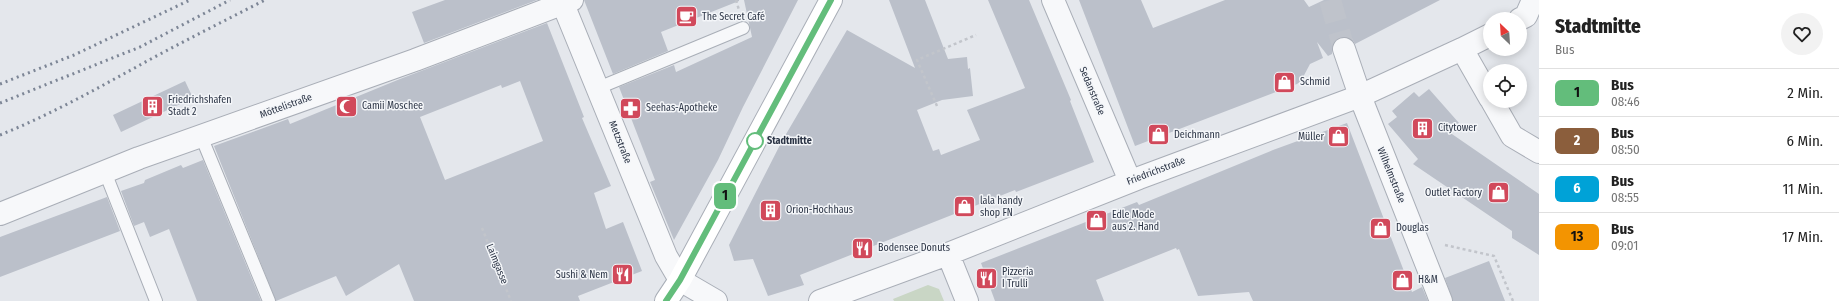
<!DOCTYPE html>
<html lang="de">
<meta charset="utf-8">
<style>
:root{--surface:#fff;--page:#f2f2f2;--text:#222;--muted:#767676;--line:#e0e0e0}
body{margin:0;font-family:"Fira Sans Condensed",sans-serif;background:var(--page);color:var(--text);height:100vh;display:flex;flex-direction:column;font-size:15px;white-space:nowrap}
*{box-sizing:border-box;margin:0}
p{font-size:13px;color:var(--muted)}
.icon{flex:none;width:22px;height:22px;fill:none;stroke:currentColor;stroke-width:2;stroke-linecap:round;stroke-linejoin:round}
.map{position:relative;flex:1;overflow:hidden}
.details{display:flex;flex-direction:column;background:var(--surface);width:300px}
.details>*{flex:none}
.badge{padding:0 8px;border-radius:6px;font-size:14px;line-height:26px}
.needle{width:26px;rotate:335deg}
.buttons{position:absolute;left:1483px;top:12px;display:grid;gap:8px}
.buttons a{display:grid;place-items:center;width:44px;height:44px;border-radius:50%;background:var(--surface);box-shadow:0 2px 10px #0003;font-size:20px}
.map>.badge{position:absolute;translate:-50% -50%;box-shadow:0 0 0 2px #fff}
.round{display:grid;place-items:center;flex:none;width:42px;height:42px;border-radius:21px;background:var(--page)}
.headline{display:flex;align-items:center;justify-content:space-between;height:68px;padding:0 16px}
h1{font-size:19px;font-weight:800;line-height:30px}
ul{padding:0;list-style:none}
li{display:flex;align-items:center;gap:12px;height:48px;padding:0 16px;border-top:1px solid var(--line)}
li div{flex:1}
li b{display:block;font-size:15px}
li em{font-style:normal}
li .badge{min-width:44px;font-weight:700;text-align:center}
main{display:flex;flex:1;min-height:0}
.map>svg:first-child{display:block}
.green{fill:#c9d6c5}
.building{fill:#bbc0ca;fill-rule:evenodd}
.lines{fill:none;stroke-linecap:round;stroke-linejoin:round}
.street-tunnel{stroke:#bfc3cb;stroke-width:22;stroke-dasharray:22 11;stroke-linecap:butt}
.lane-casing{stroke:#a9aeb7;stroke-width:14}
.street-casing{stroke:#a9aeb7;stroke-width:24}
.secondary-casing{stroke:#a9aeb7;stroke-width:24}
.path{stroke:#c2c5cb;stroke-width:2.5;stroke-dasharray:3 3;stroke-linecap:butt}
.lane{stroke:#f7f8fa;stroke-width:12}
.street{stroke:#f7f8fa;stroke-width:22}
.secondary{stroke:#fff;stroke-width:22}
.rail{stroke:#7d8696;stroke-width:3;stroke-dasharray:2 4;stroke-linecap:butt}
.line-casing{stroke:#fff;stroke-width:9}
.line{stroke:#63bd7b;stroke-width:6}
.stop-dot{fill:#fff;stroke:#63bd7b;stroke-width:2}
.labels{text-anchor:middle;dominant-baseline:central;stroke-width:3;stroke-linejoin:round;paint-order:stroke}
.poi-label{font-size:10px;fill:#2b3445;stroke:#f4f6f9;text-anchor:start}
.street-label{font-size:10px;fill:#2b3445;stroke:#f4f6f9}
.stop-label{font-size:10px;font-weight:bold;fill:#2b3445;stroke:#f4f6f9;text-anchor:start}
</style>
<main>
<div class="map">
<svg width="1539" height="301" viewBox="0 0 1539 301">
<rect width="100%" height="100%" fill="#e4e7ec"/>
<!-- green -->
<path class="green" d="M 928,285 L 939,289 L 944,301 L 894,301 L 893,299 Z"/>
<!-- building -->
<path class="building" d="M 445,0 L 537,0 L 424,43 L 412,12 Z
M 584,0 L 739,0 L 739,1 L 661,32 L 668,51 L 613,74 Z
M 744,0 L 798,0 L 743,107 L 718,160 L 674,240 L 650,182 L 655,180 L 619,87 L 674,65 L 676,72 L 752,37 Z
M 889,0 L 925,0 L 948,59 L 967,57 L 968,69 L 970,68 L 973,96 L 942,100 L 917,110 L 933,151 L 939,149 L 941,155 L 980,140 L 967,110 L 1025,88 L 988,0 L 1029,0 L 1071,100 L 1070,101 L 1094,162 L 1016,192 L 1015,190 L 800,275 L 804,285 L 768,296 L 753,259 L 734,261 L 729,245 L 782,141 L 847,30 L 915,68 Z
M 1079,0 L 1141,0 L 1153,28 L 1225,0 L 1304,0 L 1309,7 L 1324,0 L 1440,0 L 1355,44 L 1352,39 L 1347,37 L 1340,37 L 1334,41 L 1332,46 L 1332,54 L 1328,56 L 1317,42 L 1323,58 L 1310,64 L 1301,81 L 1297,84 L 1135,146 Z
M 547,23 L 584,117 L 582,118 L 611,186 L 594,193 L 606,229 L 623,222 L 642,271 L 578,296 L 580,301 L 414,301 L 399,264 L 346,296 L 336,276 L 276,301 L 214,146 L 288,119 L 290,124 L 400,79 ZM 520,81 L 543,141 L 445,180 L 420,117 L 501,85 L 502,88 Z
M 185,81 L 193,98 L 121,132 L 113,115 Z
M 1429,89 L 1459,123 L 1449,132 L 1539,194 L 1539,255 L 1512,238 L 1512,231 L 1413,164 L 1418,159 L 1388,124 L 1397,117 L 1392,111 L 1414,92 L 1419,97 Z
M 1347,123 L 1412,292 L 1422,287 L 1428,301 L 1253,301 L 1249,292 L 1198,296 L 1179,249 L 1177,250 L 1176,248 L 1096,280 L 1104,301 L 995,301 L 981,263 L 1137,202 L 1139,205 L 1273,150 Z
M 203,160 L 261,301 L 197,301 L 169,229 L 150,237 L 144,222 L 134,226 L 121,191 L 144,183 L 145,180 L 181,165 L 183,168 Z
M 107,197 L 120,231 L 0,277 L 0,237 Z
M 1489,261 L 1505,301 L 1453,301 L 1445,278 Z"/>
<g class="lines">
<!-- street-tunnel -->
<path class="street-tunnel" d="M 1330,0 L 1344,49"/>
<defs>
<path id="lane" d="M 598,88 L 743,28
M 201,136 L 269,301
M 105,172 L 156,301"/>
<path id="street" d="M 1053,0 L 1130,181
M 563,4 L 666,256 L 680,280 L 716,301
M 1520,19 L 1526,16 L 1533,0
M 1344,49 L 1360,96 L 1441,301
M 1462,49 L 1490,98
M 1492,101 L 1512,136 L 1539,152
M 0,214 L 139,158 L 415,60 L 572,0
M 948,254 L 967,301
M 820,301 L 948,254 L 1139,178 L 1360,96 L 1462,49 L 1490,35"/>
<path id="secondary" d="M 666,301 L 680,280 L 831,0"/>
</defs>
<!-- lane casing -->
<use href="#lane" class="lane-casing"/>
<!-- street casing -->
<use href="#street" class="street-casing"/>
<!-- secondary casing -->
<use href="#secondary" class="secondary-casing"/>
<!-- path -->
<path class="path" d="M 736,0 L 739,10
M 937,106 L 917,60 L 976,35
M 482,228 L 511,301
M 1445,245 L 1494,256 L 1513,301"/>
<!-- lane -->
<use href="#lane" class="lane"/>
<!-- street -->
<use href="#street" class="street"/>
<!-- secondary -->
<use href="#secondary" class="secondary"/>
<!-- rail -->
<path class="rail" d="M 0,84 L 74,55 L 190,0
M 0,103 L 140,47 L 230,0
M 0,135 C 52,114 100,87 149,60 C 188,39 226,20 265,0"/>
</g>
<g class="lines">
<defs>
<path id="line" d="M 666,301 L 680,280 L 831,0"/>
</defs>
<!-- line casing -->
<use href="#line" class="line-casing"/>
<!-- line -->
<use href="#line" class="line"/>
</g>
<!-- icons -->
<defs>
<symbol id="cafe-square" viewBox="-11 -11 22 22"><rect x="-9" y="-9" width="18" height="18" rx="4" fill="#d1495b" stroke="#f4f6f9"/><path d="M-5.5-4.5H6V0H3Q3 3.5 0 3.5H-2.5Q-5.5 3.5-5.5 0ZM3-3.2v2h1.7v-2ZM-6 4.5H4V6H-6Z" fill="#fff"/></symbol>
<symbol id="shop-square" viewBox="-11 -11 22 22"><rect x="-9" y="-9" width="18" height="18" rx="4" fill="#d1495b" stroke="#f4f6f9"/><path d="M-5-2.5h2.3a2.7 3.5 0 0 1 5.4 0H5L5.5 6h-11ZM-1.5-2.5h3a1.5 2.3 0 0 0-3 0Z" fill="#fff"/></symbol>
<symbol id="building-square" viewBox="-11 -11 22 22"><rect x="-9" y="-9" width="18" height="18" rx="4" fill="#d1495b" stroke="#f4f6f9"/><path d="M-4-6H4V6H1V3H-1V6H-4ZM-2.5-4.3h1.7v1.8h-1.7ZM.8-4.3h1.7v1.8H.8ZM-2.5-1h1.7V.8h-1.7ZM.8-1h1.7V.8H.8Z" fill="#fff"/></symbol>
<symbol id="mosque-square" viewBox="-11 -11 22 22"><rect x="-9" y="-9" width="18" height="18" rx="4" fill="#d1495b" stroke="#f4f6f9"/><path d="M3.5-4.9A6 6 0 1 0 3.5 4.9A5 5 0 1 1 3.5-4.9Z" fill="#fff"/></symbol>
<symbol id="pharmacy-square" viewBox="-11 -11 22 22"><rect x="-9" y="-9" width="18" height="18" rx="4" fill="#d1495b" stroke="#f4f6f9"/><path d="M-2-6h4v4h4v4h-4v4h-4v-4h-4v-4h4Z" fill="#fff"/></symbol>
<symbol id="restaurant-square" viewBox="-11 -11 22 22"><rect x="-9" y="-9" width="18" height="18" rx="4" fill="#d1495b" stroke="#f4f6f9"/><path d="M-5-6h1v4h1v-4h1v4h1v-4h1v5L-1.5 .5V6h-2V.5L-5-1ZM5-6V6H3V1.5H1.5Q1.5-4 5-6Z" fill="#fff"/></symbol>
</defs>
<g fill-rule="evenodd">
<use href="#cafe-square" x="674" y="4" width="25" height="25"/>
<use href="#shop-square" x="1272" y="70" width="25" height="25"/>
<use href="#building-square" x="140" y="94" width="25" height="25"/>
<use href="#mosque-square" x="334" y="94" width="25" height="25"/>
<use href="#pharmacy-square" x="618" y="96" width="25" height="25"/>
<use href="#building-square" x="1410" y="116" width="25" height="25"/>
<use href="#shop-square" x="1146" y="122" width="25" height="25"/>
<use href="#shop-square" x="1326" y="124" width="25" height="25"/>
<use href="#shop-square" x="1486" y="180" width="25" height="25"/>
<use href="#shop-square" x="952" y="194" width="25" height="25"/>
<use href="#building-square" x="758" y="198" width="25" height="25"/>
<use href="#shop-square" x="1084" y="208" width="25" height="25"/>
<use href="#shop-square" x="1368" y="216" width="25" height="25"/>
<use href="#restaurant-square" x="850" y="236" width="25" height="25"/>
<use href="#restaurant-square" x="610" y="262" width="25" height="25"/>
<use href="#restaurant-square" x="974" y="266" width="25" height="25"/>
<use href="#shop-square" x="1390" y="268" width="25" height="25"/>
</g>
<!-- markers -->
<circle class="stop-dot" cx="755" cy="141" r="8"/>
<g class="labels">
<!-- poi labels -->
<g class="poi-label">
<text x="702" y="17">The Secret Café</text>
<text x="1300" y="82">Schmid</text>
<text x="168" y="100">Friedrichshafen<tspan x="168" dy="12">Stadt 2</tspan></text>
<text x="362" y="106">Camii Moschee</text>
<text x="646" y="108">Seehas-Apotheke</text>
<text x="1438" y="128">Citytower</text>
<text x="1174" y="135">Deichmann</text>
<text x="1324" y="137" text-anchor="end">Müller</text>
<text x="1482" y="193" text-anchor="end">Outlet Factory</text>
<text x="980" y="201">lala handy<tspan x="980" dy="12">shop FN</tspan></text>
<text x="786" y="210">Orion-Hochhaus</text>
<text x="1112" y="215">Edle Mode<tspan x="1112" dy="12">aus 2. Hand</tspan></text>
<text x="1396" y="228">Douglas</text>
<text x="878" y="248">Bodensee Donuts</text>
<text x="1002" y="272">Pizzeria<tspan x="1002" dy="12">I Trulli</tspan></text>
<text x="608" y="275" text-anchor="end">Sushi &amp; Nem</text>
<text x="1418" y="280">H&amp;M</text>
</g>
<!-- street labels -->
<g class="street-label">
<text transform="translate(1092 91) rotate(67)">Sedanstraße</text>
<text transform="translate(286 106) rotate(-20)">Möttelistraße</text>
<text transform="translate(620 142) rotate(68)">Metzstraße</text>
<text transform="translate(1156 171) rotate(-21)">Friedrichstraße</text>
<text transform="translate(1391 175) rotate(68)">Wilhelmstraße</text>
<text transform="translate(497 264) rotate(68)">Laimgasse</text>
</g>
<!-- stop labels -->
<g class="stop-label">
<text x="767" y="141">Stadtmitte</text>
</g>
</g>
</svg>
<div class="buttons">
<a><svg class="needle" viewBox="-14 -14 28 28"><path d="M0-13l5 13h-10z" fill="#e53935"/><path d="M0 13l5-13h-10z" fill="#767676"/></svg></a>
<a><svg class="icon" aria-label="locate" viewBox="0 0 24 24"><circle cx="12" cy="12" r="6"/><path d="M12 2v4M12 18v4M2 12h4M18 12h4"/></svg></a>
</div>
<b class="badge" style="left:725px;top:196px;background:#63bd7b;color:#111">1</b>
</div>
<section class="details">
<div class="headline"><div><h1>Stadtmitte</h1><p>Bus</p></div><a class="round"><svg class="icon" aria-label="heart" viewBox="0 0 24 24"><path d="M12 20l-8-8c-3-5 5-10 8-4 3-6 11-1 8 4z"/></svg></a></div>
<ul>
<li><span class="badge" style="background:#63bd7b;color:#111">1</span><div><b>Bus</b><p>08:46</p></div><em>2 Min.</em></li>
<li><span class="badge" style="background:#8b5e3c;color:#fff">2</span><div><b>Bus</b><p>08:50</p></div><em>6 Min.</em></li>
<li><span class="badge" style="background:#00a2d7;color:#fff">6</span><div><b>Bus</b><p>08:55</p></div><em>11 Min.</em></li>
<li><span class="badge" style="background:#f39401;color:#111">13</span><div><b>Bus</b><p>09:01</p></div><em>17 Min.</em></li>
</ul>
</section>
</main>
